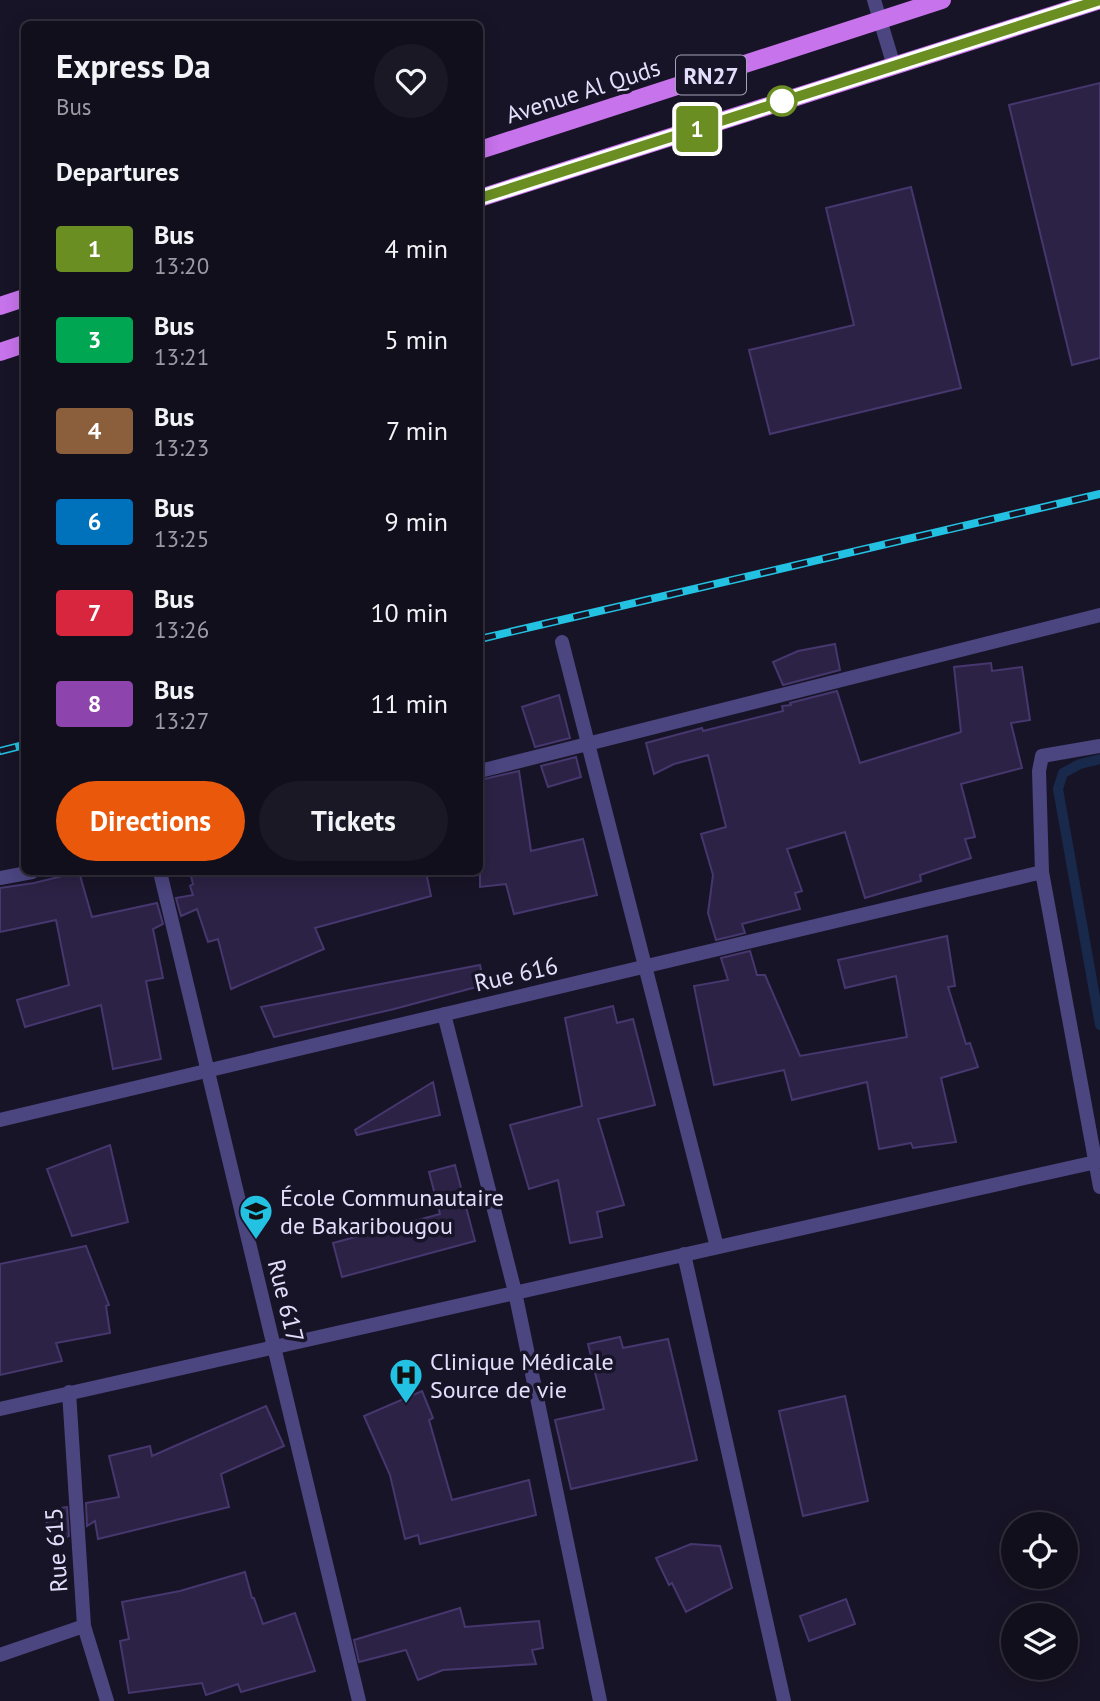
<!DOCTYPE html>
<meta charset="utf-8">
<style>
:root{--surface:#120f1d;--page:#1b1826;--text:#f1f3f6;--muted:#9c9ca4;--line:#312f3b;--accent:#ea580c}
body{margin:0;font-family:"PT Sans",sans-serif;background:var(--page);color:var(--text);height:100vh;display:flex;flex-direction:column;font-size:26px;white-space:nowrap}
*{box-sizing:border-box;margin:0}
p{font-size:23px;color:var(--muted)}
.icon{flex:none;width:38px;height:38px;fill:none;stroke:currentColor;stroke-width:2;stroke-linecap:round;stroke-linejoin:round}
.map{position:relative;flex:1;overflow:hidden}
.drawer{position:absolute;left:21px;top:21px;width:462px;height:854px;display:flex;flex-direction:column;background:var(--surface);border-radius:10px;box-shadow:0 4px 18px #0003,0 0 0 2px var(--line)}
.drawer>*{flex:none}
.badge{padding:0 14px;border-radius:5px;font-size:24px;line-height:46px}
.fabs{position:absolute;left:1001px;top:1512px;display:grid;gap:14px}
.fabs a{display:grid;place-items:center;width:77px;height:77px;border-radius:50%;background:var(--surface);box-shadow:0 4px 18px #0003,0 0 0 2px var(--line);font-size:35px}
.map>.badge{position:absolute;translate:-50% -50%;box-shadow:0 0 0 4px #fff}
h2{padding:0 35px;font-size:26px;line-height:63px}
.round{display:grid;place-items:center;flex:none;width:74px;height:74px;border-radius:37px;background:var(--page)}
.overview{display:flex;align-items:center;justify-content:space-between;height:119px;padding:0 35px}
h1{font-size:33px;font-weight:600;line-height:52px}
.action{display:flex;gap:14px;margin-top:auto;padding:14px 35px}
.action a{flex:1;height:80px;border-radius:42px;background:var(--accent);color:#fff;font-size:28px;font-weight:600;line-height:80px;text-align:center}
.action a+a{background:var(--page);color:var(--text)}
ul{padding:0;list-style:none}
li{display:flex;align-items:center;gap:21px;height:91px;padding:0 35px}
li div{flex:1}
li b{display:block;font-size:26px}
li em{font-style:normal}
li .badge{min-width:77px;font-weight:700;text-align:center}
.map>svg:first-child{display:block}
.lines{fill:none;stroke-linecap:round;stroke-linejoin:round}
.stream{stroke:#18294b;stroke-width:10}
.building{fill:#2c2245;stroke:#46376e;stroke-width:2}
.minor{stroke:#4b4580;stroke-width:14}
.tertiary{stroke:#4b4580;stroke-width:14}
.primary{stroke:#c773ec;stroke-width:18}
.rail-casing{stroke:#23c1e2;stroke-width:8}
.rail{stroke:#181427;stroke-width:5;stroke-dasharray:16;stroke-linecap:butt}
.line-casing{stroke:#fff;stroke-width:16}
.line{stroke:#6b8e23;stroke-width:10}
.stop-dot{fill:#fff;stroke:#6b8e23;stroke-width:3.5}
.labels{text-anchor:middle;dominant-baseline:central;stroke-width:7;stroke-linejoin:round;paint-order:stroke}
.shield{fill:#181427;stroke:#a6a1bb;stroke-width:2}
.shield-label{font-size:23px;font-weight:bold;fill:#e3defb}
.street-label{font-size:24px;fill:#e3defb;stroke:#181427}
.poi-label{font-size:24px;fill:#e3defb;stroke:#181427;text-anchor:start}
</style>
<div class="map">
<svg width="1100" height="1701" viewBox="0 0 1100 1701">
<rect width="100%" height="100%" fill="#181427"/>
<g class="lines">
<!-- stream -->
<path class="stream" d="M 1100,759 L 1080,764 L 1063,773 L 1058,789 L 1100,1025"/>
</g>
<!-- building -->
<path class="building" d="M 1100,83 L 1100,358 L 1072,365 L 1009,105 Z
M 911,187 L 961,388 L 770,434 L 749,350 L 854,325 L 826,208 Z
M 835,644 L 840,670 L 783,685 L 773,662 L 798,651 Z
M 991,663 L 992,671 L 1022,667 L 1030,720 L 1011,723 L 1022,768 L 961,784 L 975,837 L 965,839 L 971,858 L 920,875 L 921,881 L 865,898 L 845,832 L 787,849 L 802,891 L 795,893 L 800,909 L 742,924 L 745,933 L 716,940 L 708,913 L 713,875 L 701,834 L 726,827 L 708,755 L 674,764 L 654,774 L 646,743 L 702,728 L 703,731 L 783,711 L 782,706 L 791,705 L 790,703 L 837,691 L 860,763 L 961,732 L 954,667 Z
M 559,695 L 570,738 L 535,747 L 522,707 Z
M 576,757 L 581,777 L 548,787 L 541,766 Z
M 519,771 L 531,851 L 583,839 L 597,895 L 514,914 L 506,884 L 480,887 L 480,780 Z
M 79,872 L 92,917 L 157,903 L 163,924 L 153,929 L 163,978 L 146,981 L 161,1059 L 113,1069 L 101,1005 L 25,1027 L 17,1000 L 69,985 L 56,920 L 0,932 L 0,888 L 34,883 Z
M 190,872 L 426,872 L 431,896 L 315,928 L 324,949 L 231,989 L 218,939 L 208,942 L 197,909 L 181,916 L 176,898 L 193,895 L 190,886 L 193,884 Z
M 947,936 L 955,986 L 948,987 L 966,1044 L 970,1043 L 978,1067 L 941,1078 L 956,1142 L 913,1148 L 911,1143 L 879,1149 L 867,1082 L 792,1100 L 784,1070 L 714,1085 L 694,986 L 728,980 L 721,958 L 750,951 L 757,975 L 765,975 L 800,1056 L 907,1037 L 896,976 L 845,988 L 838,960 Z
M 480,965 L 484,985 L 394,1009 L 274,1037 L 261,1007 Z
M 613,1006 L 617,1023 L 633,1019 L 655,1105 L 598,1119 L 624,1205 L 597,1212 L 602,1237 L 570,1243 L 558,1180 L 529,1189 L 510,1125 L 582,1106 L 565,1018 Z
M 433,1082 L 440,1115 L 357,1135 L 355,1130 Z
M 110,1145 L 128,1222 L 72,1236 L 47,1169 Z
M 455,1165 L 475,1241 L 342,1277 L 333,1243 L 440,1214 L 429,1172 Z
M 86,1246 L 109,1305 L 106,1306 L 110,1333 L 56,1343 L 62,1361 L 0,1375 L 0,1264 Z
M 620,1337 L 623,1348 L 668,1339 L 697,1460 L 571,1489 L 555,1420 L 604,1409 L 588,1344 Z
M 422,1391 L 433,1418 L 429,1420 L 452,1500 L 529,1480 L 536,1515 L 420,1544 L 418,1535 L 405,1539 L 390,1475 L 364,1416 Z
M 845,1396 L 868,1501 L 803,1516 L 779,1411 Z
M 266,1406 L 284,1446 L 221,1474 L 229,1507 L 98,1539 L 95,1521 L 87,1526 L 86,1503 L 119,1497 L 109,1456 L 150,1446 L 152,1456 Z
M 67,1507 L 69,1536 L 52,1545 L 44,1511 Z
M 691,1544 L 720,1546 L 732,1588 L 686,1612 L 672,1583 L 669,1585 L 656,1558 Z
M 245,1572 L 252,1598 L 254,1598 L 263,1624 L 295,1613 L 315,1671 L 241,1692 L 238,1684 L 206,1695 L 202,1683 L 129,1693 L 120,1641 L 129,1639 L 122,1602 L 180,1591 Z
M 846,1599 L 855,1624 L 809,1641 L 800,1616 Z
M 460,1608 L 465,1627 L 539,1621 L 543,1648 L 532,1650 L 536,1664 L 443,1670 L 418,1680 L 406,1650 L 359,1662 L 354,1640 Z"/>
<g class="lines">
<!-- minor -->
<path class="minor" d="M 562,642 L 717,1247
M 1100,746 L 1042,756 L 1039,771 L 1042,872 L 1100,1187
M 480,771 L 1100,615
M 160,872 L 359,1701
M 0,878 L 32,872
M 444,1014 L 515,1292 L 600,1701
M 0,1120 L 1042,872
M 684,1254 L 784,1701
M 69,1392 L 84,1626 L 107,1701
M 0,1409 L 1100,1161
M 0,1655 L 84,1626"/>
<!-- tertiary -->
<path class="tertiary" d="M 874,0 L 894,66"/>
<!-- primary -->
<path class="primary" d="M 480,150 L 942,0
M 480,198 L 1100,0
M 0,306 L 24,298
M 0,352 L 24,344"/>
<defs>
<path id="rail" d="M 480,639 L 1100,494
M 0,751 L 24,745"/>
</defs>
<!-- rail casing -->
<use href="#rail" class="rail-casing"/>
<!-- rail -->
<use href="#rail" class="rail"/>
</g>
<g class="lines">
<defs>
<path id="line" d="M 480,198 L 1100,0"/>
</defs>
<!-- line casing -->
<use href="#line" class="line-casing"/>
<!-- line -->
<use href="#line" class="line"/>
</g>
<!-- icons -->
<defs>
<symbol id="school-pin" viewBox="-11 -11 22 30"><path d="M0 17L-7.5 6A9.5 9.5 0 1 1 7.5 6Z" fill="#23c1e2" stroke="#181427"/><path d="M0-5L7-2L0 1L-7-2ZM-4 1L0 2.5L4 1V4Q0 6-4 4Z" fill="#111"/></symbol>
<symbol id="hospital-pin" viewBox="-11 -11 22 30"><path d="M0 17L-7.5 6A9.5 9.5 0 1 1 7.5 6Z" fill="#23c1e2" stroke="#181427"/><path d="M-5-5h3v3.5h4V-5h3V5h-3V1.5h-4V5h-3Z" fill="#111"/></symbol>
</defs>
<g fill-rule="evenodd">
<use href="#school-pin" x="237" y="1192" width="38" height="52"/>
<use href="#hospital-pin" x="387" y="1356" width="38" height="52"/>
</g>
<!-- markers -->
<circle class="stop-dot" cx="782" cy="101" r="14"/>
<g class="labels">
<!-- shield labels -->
<rect class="shield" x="676" y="55.5" width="70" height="39" rx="5"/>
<g class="shield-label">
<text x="711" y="75">RN27</text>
</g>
<!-- street labels -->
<g class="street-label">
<text transform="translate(583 91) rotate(-18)">Avenue Al Quds</text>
<text transform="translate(516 974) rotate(-13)">Rue 616</text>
<text transform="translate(286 1301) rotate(76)">Rue 617</text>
<text transform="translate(56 1550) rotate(-94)">Rue 615</text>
</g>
<!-- poi labels -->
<g class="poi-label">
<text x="280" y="1197">École Communautaire<tspan x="280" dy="28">de Bakaribougou</tspan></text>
<text x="430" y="1361">Clinique Médicale<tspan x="430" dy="28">Source de vie</tspan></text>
</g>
</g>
</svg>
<div class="fabs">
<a><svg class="icon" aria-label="locate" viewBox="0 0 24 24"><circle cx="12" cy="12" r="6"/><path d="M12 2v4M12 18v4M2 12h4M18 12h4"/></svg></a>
<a><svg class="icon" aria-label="layers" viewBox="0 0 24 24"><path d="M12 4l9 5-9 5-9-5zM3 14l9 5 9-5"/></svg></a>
</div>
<b class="badge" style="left:697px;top:129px;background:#6b8e23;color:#fff">1</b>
<section class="drawer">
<div class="overview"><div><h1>Express Da</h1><p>Bus</p></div><a class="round"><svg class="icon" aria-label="heart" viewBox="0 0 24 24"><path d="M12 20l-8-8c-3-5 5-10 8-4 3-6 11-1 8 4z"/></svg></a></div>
<h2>Departures</h2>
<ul>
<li><span class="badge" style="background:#6b8e23;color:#fff">1</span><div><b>Bus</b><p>13:20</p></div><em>4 min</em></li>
<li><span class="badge" style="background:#00a651;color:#fff">3</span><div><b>Bus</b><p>13:21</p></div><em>5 min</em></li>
<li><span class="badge" style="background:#8b5e3c;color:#fff">4</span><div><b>Bus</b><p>13:23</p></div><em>7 min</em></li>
<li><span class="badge" style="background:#0072bc;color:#fff">6</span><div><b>Bus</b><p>13:25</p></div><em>9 min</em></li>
<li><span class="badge" style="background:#d7263d;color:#fff">7</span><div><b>Bus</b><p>13:26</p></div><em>10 min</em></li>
<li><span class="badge" style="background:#8e44ad;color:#fff">8</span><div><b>Bus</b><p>13:27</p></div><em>11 min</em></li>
</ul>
<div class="action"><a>Directions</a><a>Tickets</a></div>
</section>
</div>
